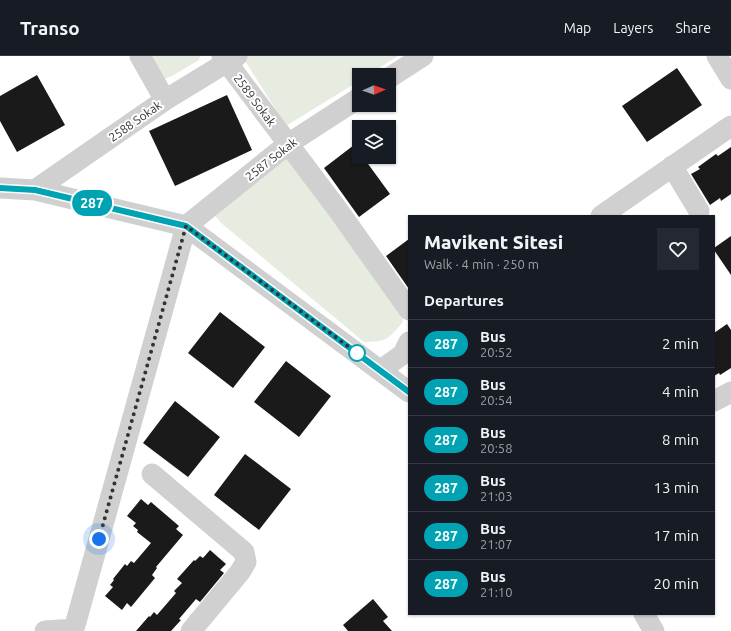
<!DOCTYPE html>
<meta charset="utf-8">
<style>
:root{--surface:#171b24;--page:#242831;--text:#f1f3f6;--muted:#9ea1a6;--line:#363941}
body{margin:0;font-family:Ubuntu,sans-serif;background:var(--page);color:var(--text);height:100vh;display:flex;flex-direction:column;font-size:15px;white-space:nowrap}
*{box-sizing:border-box;margin:0}
p{font-size:13px;color:var(--muted)}
.icon{flex:none;width:22px;height:22px;fill:none;stroke:currentColor;stroke-width:2;stroke-linecap:round;stroke-linejoin:round}
.map{position:relative;flex:1;overflow:hidden}
.details{position:absolute;left:408px;top:159px;width:307px;height:400px;display:flex;flex-direction:column;background:var(--surface);border-radius:0px;box-shadow:0 1px 3px #0004}
.details>*{flex:none}
.badge{padding:0 8px;border-radius:13px;font-size:14px;line-height:26px}
.needle{width:26px;rotate:88deg}
.controls{position:absolute;left:352px;top:12px;display:grid;gap:8px}
.controls a{display:grid;place-items:center;width:44px;height:44px;border-radius:0px;background:var(--surface);box-shadow:0 1px 3px #0004;font-size:20px}
.you{position:absolute;width:20px;height:20px;margin:-10px;border:3px solid #fff;border-radius:50%;background:#1a73e8;box-shadow:0 0 0 6px #1a73e833}
.map>.badge{position:absolute;translate:-50% -50%;box-shadow:0 0 0 2px #fff}
h2{padding:0 16px;font-size:15px;line-height:36px}
.round{display:grid;place-items:center;flex:none;width:42px;height:42px;border-radius:0px;background:var(--page)}
.headline{display:flex;align-items:center;justify-content:space-between;height:68px;padding:0 16px}
h1{font-size:19px;font-weight:800;line-height:30px}
ul{padding:0;list-style:none}
li{display:flex;align-items:center;gap:12px;height:48px;padding:0 16px;border-top:1px solid var(--line)}
li div{flex:1}
li b{display:block;font-size:15px}
li em{font-style:normal}
li .badge{min-width:44px;font-weight:700;text-align:center}
header{display:flex;align-items:center;gap:24px;box-sizing:border-box;height:56px;padding:0 20px;background:var(--surface);border-bottom:1px solid var(--line)}
header strong{font-size:19px}
nav{display:flex;gap:22px;margin-inline-start:auto;font-size:14px}
.map>svg:first-child{display:block}
.green{fill:#e6ecdf}
.building{fill:#1a1a1a}
.lines{fill:none;stroke-linecap:round;stroke-linejoin:round}
.minor{stroke:#d0d0d0;stroke-width:21}
.line-casing{stroke:#fff;stroke-width:9}
.line{stroke:#00a3b4;stroke-width:6}
.walk{stroke:#333;stroke-width:4;stroke-dasharray:0 7.2}
.stop-dot{fill:#fff;stroke:#00a3b4;stroke-width:2}
.labels{text-anchor:middle;dominant-baseline:central;stroke-width:4;stroke-linejoin:round;paint-order:stroke}
.street-label{font-size:12px;fill:#333;stroke:#fff}
</style>
<header>
<strong>Transo</strong>
<nav><a>Map</a><a>Layers</a><a>Share</a></nav>
</header>
<div class="map">
<svg width="731" height="575" viewBox="0 0 731 575">
<rect width="100%" height="100%" fill="#fff"/>
<!-- green -->
<path class="green" d="M 146,0 L 200,0 L 199,4 L 172,20 L 159,25 Z
M 242,0 L 398,0 L 368,19 L 359,19 L 359,25 L 286,70 Z
M 277,102 L 289,102 L 402,256 L 403,266 C 388,283 387,286 364,286 L 220,166 L 216,161 L 217,152 Z"/>
<!-- building -->
<path class="building" d="M 677,12 L 702,49 L 647,86 L 622,50 Z
M 37,19 L 65,69 L 17,96 L 0,65 L 0,40 Z
M 227,39 L 252,94 L 175,130 L 149,75 Z
M 354,89 L 359,96 L 359,101 L 363,101 L 390,138 L 359,161 L 324,112 Z
M 731,91 L 731,138 L 721,145 L 720,142 L 710,149 L 691,118 L 700,113 L 698,111 L 716,98 L 718,100 Z
M 731,180 L 731,219 L 714,194 L 714,192 Z
M 409,183 L 409,233 L 386,200 Z
M 220,256 L 265,291 L 233,332 L 188,297 Z
M 727,268 L 731,274 L 731,312 L 720,319 L 719,317 L 714,320 L 714,277 Z
M 286,305 L 331,340 L 299,381 L 254,346 Z
M 175,345 L 220,381 L 188,421 L 143,387 Z
M 245,398 L 291,433 L 259,474 L 214,439 Z
M 141,443 L 148,449 L 151,446 L 179,470 L 176,473 L 183,479 L 156,511 L 157,512 L 152,519 L 155,522 L 131,551 L 127,547 L 122,554 L 105,540 L 113,531 L 110,529 L 114,524 L 113,523 L 125,508 L 127,510 L 131,505 L 134,507 L 151,487 L 137,476 L 138,474 L 133,470 L 136,467 L 127,460 Z
M 210,494 L 226,508 L 220,514 L 224,517 L 200,546 L 196,543 L 179,563 L 181,564 L 171,575 L 136,575 L 149,560 L 150,561 L 154,556 L 157,559 L 176,537 L 174,535 L 182,527 L 177,523 L 194,504 L 195,505 L 200,500 L 203,502 Z
M 373,543 L 388,561 L 383,565 L 392,575 L 348,575 L 343,569 Z"/>
<g class="lines">
<!-- minor -->
<path class="minor" d="M 140,0 L 165,44
M 222,0 L 338,154 L 409,254
M 717,0 L 731,23
M 389,22 L 423,0
M 672,110 L 699,155
M 0,132 L 35,134 L 186,170 L 409,336
M 35,134 L 165,44 L 237,0
M 601,160 L 731,70
M 381,314 L 403,298 L 409,286
M 714,345 L 731,336
M 152,418 L 244,496 L 246,506 L 240,516 L 191,575
M 644,558 L 654,575
M 74,573 L 186,170 L 288,88 L 359,42
M 45,575 L 74,573"/>
</g>
<g class="lines">
<defs>
<path id="line" d="M 0,132 L 35,134 L 186,170 L 409,336"/>
</defs>
<!-- line casing -->
<use href="#line" class="line-casing"/>
<!-- line -->
<use href="#line" class="line"/>
<!-- walk -->
<path class="walk" d="M 99,483 L 186,170 L 357,297"/>
</g>
<!-- markers -->
<circle class="stop-dot" cx="357" cy="297" r="8"/>
<g class="labels">
<!-- street labels -->
<g class="street-label">
<text transform="translate(255 44) rotate(53)">2589 Sokak</text>
<text transform="translate(135 65) rotate(-35)">2588 Sokak</text>
<text transform="translate(271 103) rotate(-38)">2587 Sokak</text>
</g>
</g>
</svg>
<div class="controls">
<a><svg class="needle" viewBox="-14 -14 28 28"><path d="M0-13l5 13h-10z" fill="#e53935"/><path d="M0 13l5-13h-10z" fill="#9ea1a6"/></svg></a>
<a><svg class="icon" aria-label="layers" viewBox="0 0 24 24"><path d="M12 4l9 5-9 5-9-5zM3 14l9 5 9-5"/></svg></a>
</div>
<div class="you" style="left:99px;top:483px"></div>
<b class="badge" style="left:92px;top:147px;background:#00a3b4;color:#fff">287</b>
<section class="details">
<div class="headline"><div><h1>Mavikent Sitesi</h1><p>Walk · 4 min · 250 m</p></div><a class="round"><svg class="icon" aria-label="heart" viewBox="0 0 24 24"><path d="M12 20l-8-8c-3-5 5-10 8-4 3-6 11-1 8 4z"/></svg></a></div>
<h2>Departures</h2>
<ul>
<li><span class="badge" style="background:#00a3b4;color:#fff">287</span><div><b>Bus</b><p>20:52</p></div><em>2 min</em></li>
<li><span class="badge" style="background:#00a3b4;color:#fff">287</span><div><b>Bus</b><p>20:54</p></div><em>4 min</em></li>
<li><span class="badge" style="background:#00a3b4;color:#fff">287</span><div><b>Bus</b><p>20:58</p></div><em>8 min</em></li>
<li><span class="badge" style="background:#00a3b4;color:#fff">287</span><div><b>Bus</b><p>21:03</p></div><em>13 min</em></li>
<li><span class="badge" style="background:#00a3b4;color:#fff">287</span><div><b>Bus</b><p>21:07</p></div><em>17 min</em></li>
<li><span class="badge" style="background:#00a3b4;color:#fff">287</span><div><b>Bus</b><p>21:10</p></div><em>20 min</em></li>
</ul>
</section>
</div>
